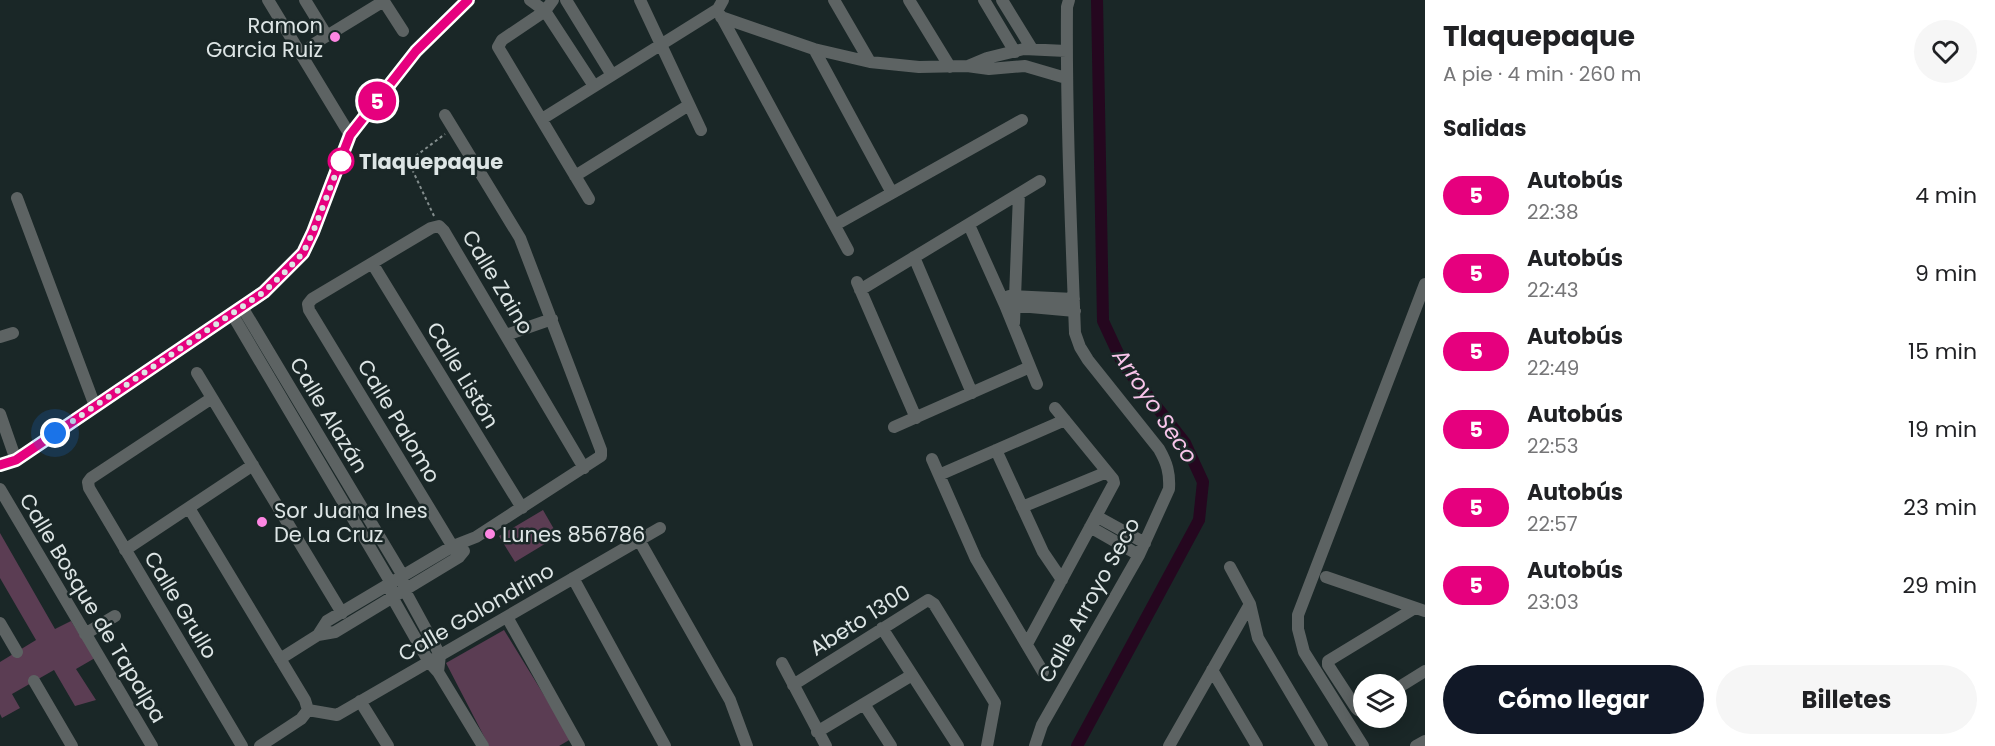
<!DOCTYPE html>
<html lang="es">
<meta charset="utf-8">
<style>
:root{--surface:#fff;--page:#f6f6f6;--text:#202124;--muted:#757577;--accent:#111827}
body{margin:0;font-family:Poppins,sans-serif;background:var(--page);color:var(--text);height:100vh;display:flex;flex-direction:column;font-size:22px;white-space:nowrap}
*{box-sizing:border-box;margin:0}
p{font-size:20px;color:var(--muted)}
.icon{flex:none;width:33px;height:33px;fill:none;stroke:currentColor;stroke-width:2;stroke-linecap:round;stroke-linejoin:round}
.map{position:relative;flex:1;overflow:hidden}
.sheet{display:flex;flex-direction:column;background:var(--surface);width:570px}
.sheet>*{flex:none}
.badge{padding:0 12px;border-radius:20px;font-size:21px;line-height:39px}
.tools{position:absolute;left:1353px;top:674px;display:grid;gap:12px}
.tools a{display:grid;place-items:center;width:54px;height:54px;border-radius:50%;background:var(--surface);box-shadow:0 3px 15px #0003;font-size:30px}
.you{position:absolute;width:30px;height:30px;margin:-15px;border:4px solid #fff;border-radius:50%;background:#1a73e8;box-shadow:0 0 0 9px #1a73e833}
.map>.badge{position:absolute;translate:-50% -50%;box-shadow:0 0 0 3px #fff}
h2{padding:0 18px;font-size:22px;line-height:54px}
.round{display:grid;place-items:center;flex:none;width:63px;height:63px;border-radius:32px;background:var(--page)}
.head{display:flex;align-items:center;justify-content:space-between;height:102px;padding:0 18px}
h1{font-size:28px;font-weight:700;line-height:45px}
.primary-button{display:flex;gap:12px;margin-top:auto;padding:12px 18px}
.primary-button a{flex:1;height:69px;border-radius:36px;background:var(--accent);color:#fff;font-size:24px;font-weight:700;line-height:69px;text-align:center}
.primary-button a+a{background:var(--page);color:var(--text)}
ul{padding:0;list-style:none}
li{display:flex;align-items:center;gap:18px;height:78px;padding:0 18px}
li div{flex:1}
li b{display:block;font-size:22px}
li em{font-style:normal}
li .badge{min-width:66px;font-weight:700;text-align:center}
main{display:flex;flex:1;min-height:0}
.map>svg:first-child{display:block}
.green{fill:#5b3d53}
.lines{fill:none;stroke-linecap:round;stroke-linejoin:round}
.canal{stroke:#25071f;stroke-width:12}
.path{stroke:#848e8e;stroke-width:2;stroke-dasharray:3 3;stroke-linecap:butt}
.minor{stroke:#5d6363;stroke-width:12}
.line-casing{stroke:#fff;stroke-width:14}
.line{stroke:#e6007e;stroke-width:9}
.walk{stroke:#dde5e5;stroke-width:6;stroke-dasharray:0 10.8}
.poi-dot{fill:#fd86e2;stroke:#1a2727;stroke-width:2}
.stop-dot{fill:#fff;stroke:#e6007e;stroke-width:3}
.labels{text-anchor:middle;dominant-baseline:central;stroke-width:5;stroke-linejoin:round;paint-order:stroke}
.poi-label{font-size:21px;fill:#dde5e5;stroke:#1a2727;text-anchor:start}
.stop-label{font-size:21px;font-weight:bold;fill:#dde5e5;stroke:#1a2727;text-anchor:start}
.street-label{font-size:21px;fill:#dde5e5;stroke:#1a2727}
.water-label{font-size:22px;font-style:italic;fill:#f8c5ea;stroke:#1a2727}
</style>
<main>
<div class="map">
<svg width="1425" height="746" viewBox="0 0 1425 746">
<rect width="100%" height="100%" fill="#1a2727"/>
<!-- green -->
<path class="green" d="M 543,510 L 558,536 L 515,562 L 499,536 Z
M 0,533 L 55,629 L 71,621 L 95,658 L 76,669 L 96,700 L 75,706 L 54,670 L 12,694 L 20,708 L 2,718 L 0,714 L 0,662 L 36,640 L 0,578 Z
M 504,630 L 571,739 L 559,746 L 489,746 L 446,663 Z"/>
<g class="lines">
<!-- canal -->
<path class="canal" d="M 1077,746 L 1199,520 L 1203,482 L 1185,443 L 1123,364 L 1103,321 L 1097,0"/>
<!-- path -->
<path class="path" d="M 434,216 L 411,167 L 417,155 L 445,134"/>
<!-- minor -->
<path class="minor" d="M 268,0 L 350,135
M 305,0 L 327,36
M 383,0 L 403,31
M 530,0 L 545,11 L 594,86
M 553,0 L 545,11 L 502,40 L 498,47 L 589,199
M 566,0 L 612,75
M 640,0 L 701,130
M 834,0 L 870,62
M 909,0 L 950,67
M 984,0 L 1015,52
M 1002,0 L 1032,49
M 721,16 L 848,250
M 721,17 L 814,49 L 870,62 L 919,67 L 967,66 L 989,69 L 1025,66 L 1066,78
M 312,45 L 384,1
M 814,49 L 892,193
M 968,66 L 987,58 L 1024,49 L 1066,51
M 542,119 L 718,9 L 723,0
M 575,176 L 689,105
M 17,198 L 95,406
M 835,225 L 1022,120
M 969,225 L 1005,305 L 1037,384
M 914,257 L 972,393
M 372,263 L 522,508
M 857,282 L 916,418
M 860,290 L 1040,181
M 1009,296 L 1074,299
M 1009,305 L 1075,311
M 242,307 L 403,576 L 404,589 L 440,655 L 438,672
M 232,314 L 391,583 L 392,597 L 429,662 L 438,672 L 483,746
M 1014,323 L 1019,194
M 506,335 L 552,319
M 0,337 L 13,333
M 197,373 L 342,613
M 212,398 L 91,478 L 88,482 L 89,488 L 242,746
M 0,414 L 16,460
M 894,427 L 1030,367
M 996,450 L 1043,552 L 1062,580
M 932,459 L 976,559 L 1043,672
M 0,465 L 16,460 L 265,292 L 303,253 L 313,232 L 350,135 L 415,51 L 468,0
M 939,475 L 1065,420
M 0,489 L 152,746
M 1022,507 L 1107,472
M 189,508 L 305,700 L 308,710
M 1096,516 L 1145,543
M 1090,527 L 1139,555
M 639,540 L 730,700 L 747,746
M 125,550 L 253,465
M 459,557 L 309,310 L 308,304 L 312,299 L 431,228 L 439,226 L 444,231 L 584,468
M 1230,567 L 1250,604 L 1258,638 L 1322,746
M 1326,577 L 1425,611
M 573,578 L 665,746
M 507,617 L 579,746
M 0,623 L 17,652
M 882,628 L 958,746
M 85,634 L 115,616
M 318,635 L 327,621 L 453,546 L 476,537 L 601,456 L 601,450 L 520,238 L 445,115
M 1027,644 L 1114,483 L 1113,479 L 1055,408
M 280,659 L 318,635 L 335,632 L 459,557 L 464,551
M 782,663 L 826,746
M 1212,670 L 1257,746
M 34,681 L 72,746
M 793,685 L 928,600 L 934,604 L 995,703 L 987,746
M 1396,689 L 1425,671
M 360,701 L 388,746
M 864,704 L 891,746
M 1364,709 L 1358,710 L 1356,708 L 1328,665 L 1328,661 L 1415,608
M 308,710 L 337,715 L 660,528
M 817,732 L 912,675
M 260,746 L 301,719 L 308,710
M 1035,746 L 1042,725 L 1139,555 L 1169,489 C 1170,473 1167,463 1159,449 L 1088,360 L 1080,347 L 1075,333 C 1071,225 1066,115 1067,7 L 1069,0
M 1169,746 L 1250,604
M 1363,746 L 1304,652 L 1298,629 L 1298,615 L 1425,284
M 1416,746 L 1425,741"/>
</g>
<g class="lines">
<defs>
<path id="line" d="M 0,465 L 16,460 L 264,292 L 303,253 L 313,232 L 350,135 L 416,51 L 468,0"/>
</defs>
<!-- line casing -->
<use href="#line" class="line-casing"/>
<!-- line -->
<use href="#line" class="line"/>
<!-- walk -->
<path class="walk" d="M 55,433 L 264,292 L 286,271 L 303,253 L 313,232 L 343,155 L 341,161"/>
</g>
<!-- markers -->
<g class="poi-dot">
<circle cx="335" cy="37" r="6"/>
<circle cx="262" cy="522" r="6"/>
<circle cx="490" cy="534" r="6"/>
</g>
<circle class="stop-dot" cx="341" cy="161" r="12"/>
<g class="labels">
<!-- poi labels -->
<g class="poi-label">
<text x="323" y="25" text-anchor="end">Ramon<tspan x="323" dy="24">Garcia Ruiz</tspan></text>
<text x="274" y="510">Sor Juana Ines<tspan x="274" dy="24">De La Cruz</tspan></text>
<text x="502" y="534">Lunes 856786</text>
</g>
<!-- stop labels -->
<g class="stop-label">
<text x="359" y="161">Tlaquepaque</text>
</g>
<!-- street labels -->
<g class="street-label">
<text transform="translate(498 282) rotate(59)">Calle Zaino</text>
<text transform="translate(463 375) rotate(59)">Calle Listón</text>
<text transform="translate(329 415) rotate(59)">Calle Alazán</text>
<text transform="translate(399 421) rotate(59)">Calle Palomo</text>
<text transform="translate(1089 600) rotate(-61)">Calle Arroyo Seco</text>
<text transform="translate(181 605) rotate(59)">Calle Grullo</text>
<text transform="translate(93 608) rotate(59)">Calle Bosque de Tapalpa</text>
<text transform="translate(476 612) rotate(-30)">Calle Golondrino</text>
<text transform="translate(860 620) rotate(-32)">Abeto 1300</text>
</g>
<!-- water labels -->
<g class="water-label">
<text transform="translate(1155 406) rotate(56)">Arroyo Seco</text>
</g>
</g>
</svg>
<div class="tools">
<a><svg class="icon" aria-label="layers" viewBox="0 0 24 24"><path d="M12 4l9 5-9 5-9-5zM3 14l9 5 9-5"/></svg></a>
</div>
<div class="you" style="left:55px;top:433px"></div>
<b class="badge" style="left:377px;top:101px;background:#e6007e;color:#fff">5</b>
</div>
<section class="sheet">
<div class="head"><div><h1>Tlaquepaque</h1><p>A pie · 4 min · 260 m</p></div><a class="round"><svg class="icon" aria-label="heart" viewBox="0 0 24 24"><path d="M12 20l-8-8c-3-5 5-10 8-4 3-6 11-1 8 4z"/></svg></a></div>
<h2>Salidas</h2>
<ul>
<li><span class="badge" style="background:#e6007e;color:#fff">5</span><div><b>Autobús</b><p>22:38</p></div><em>4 min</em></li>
<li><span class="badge" style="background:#e6007e;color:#fff">5</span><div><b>Autobús</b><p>22:43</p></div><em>9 min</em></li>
<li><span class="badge" style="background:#e6007e;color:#fff">5</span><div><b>Autobús</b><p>22:49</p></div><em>15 min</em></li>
<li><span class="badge" style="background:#e6007e;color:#fff">5</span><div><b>Autobús</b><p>22:53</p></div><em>19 min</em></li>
<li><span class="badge" style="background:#e6007e;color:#fff">5</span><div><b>Autobús</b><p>22:57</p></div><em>23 min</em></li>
<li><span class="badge" style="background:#e6007e;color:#fff">5</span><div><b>Autobús</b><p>23:03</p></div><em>29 min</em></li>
</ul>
<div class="primary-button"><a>Cómo llegar</a><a>Billetes</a></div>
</section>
</main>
